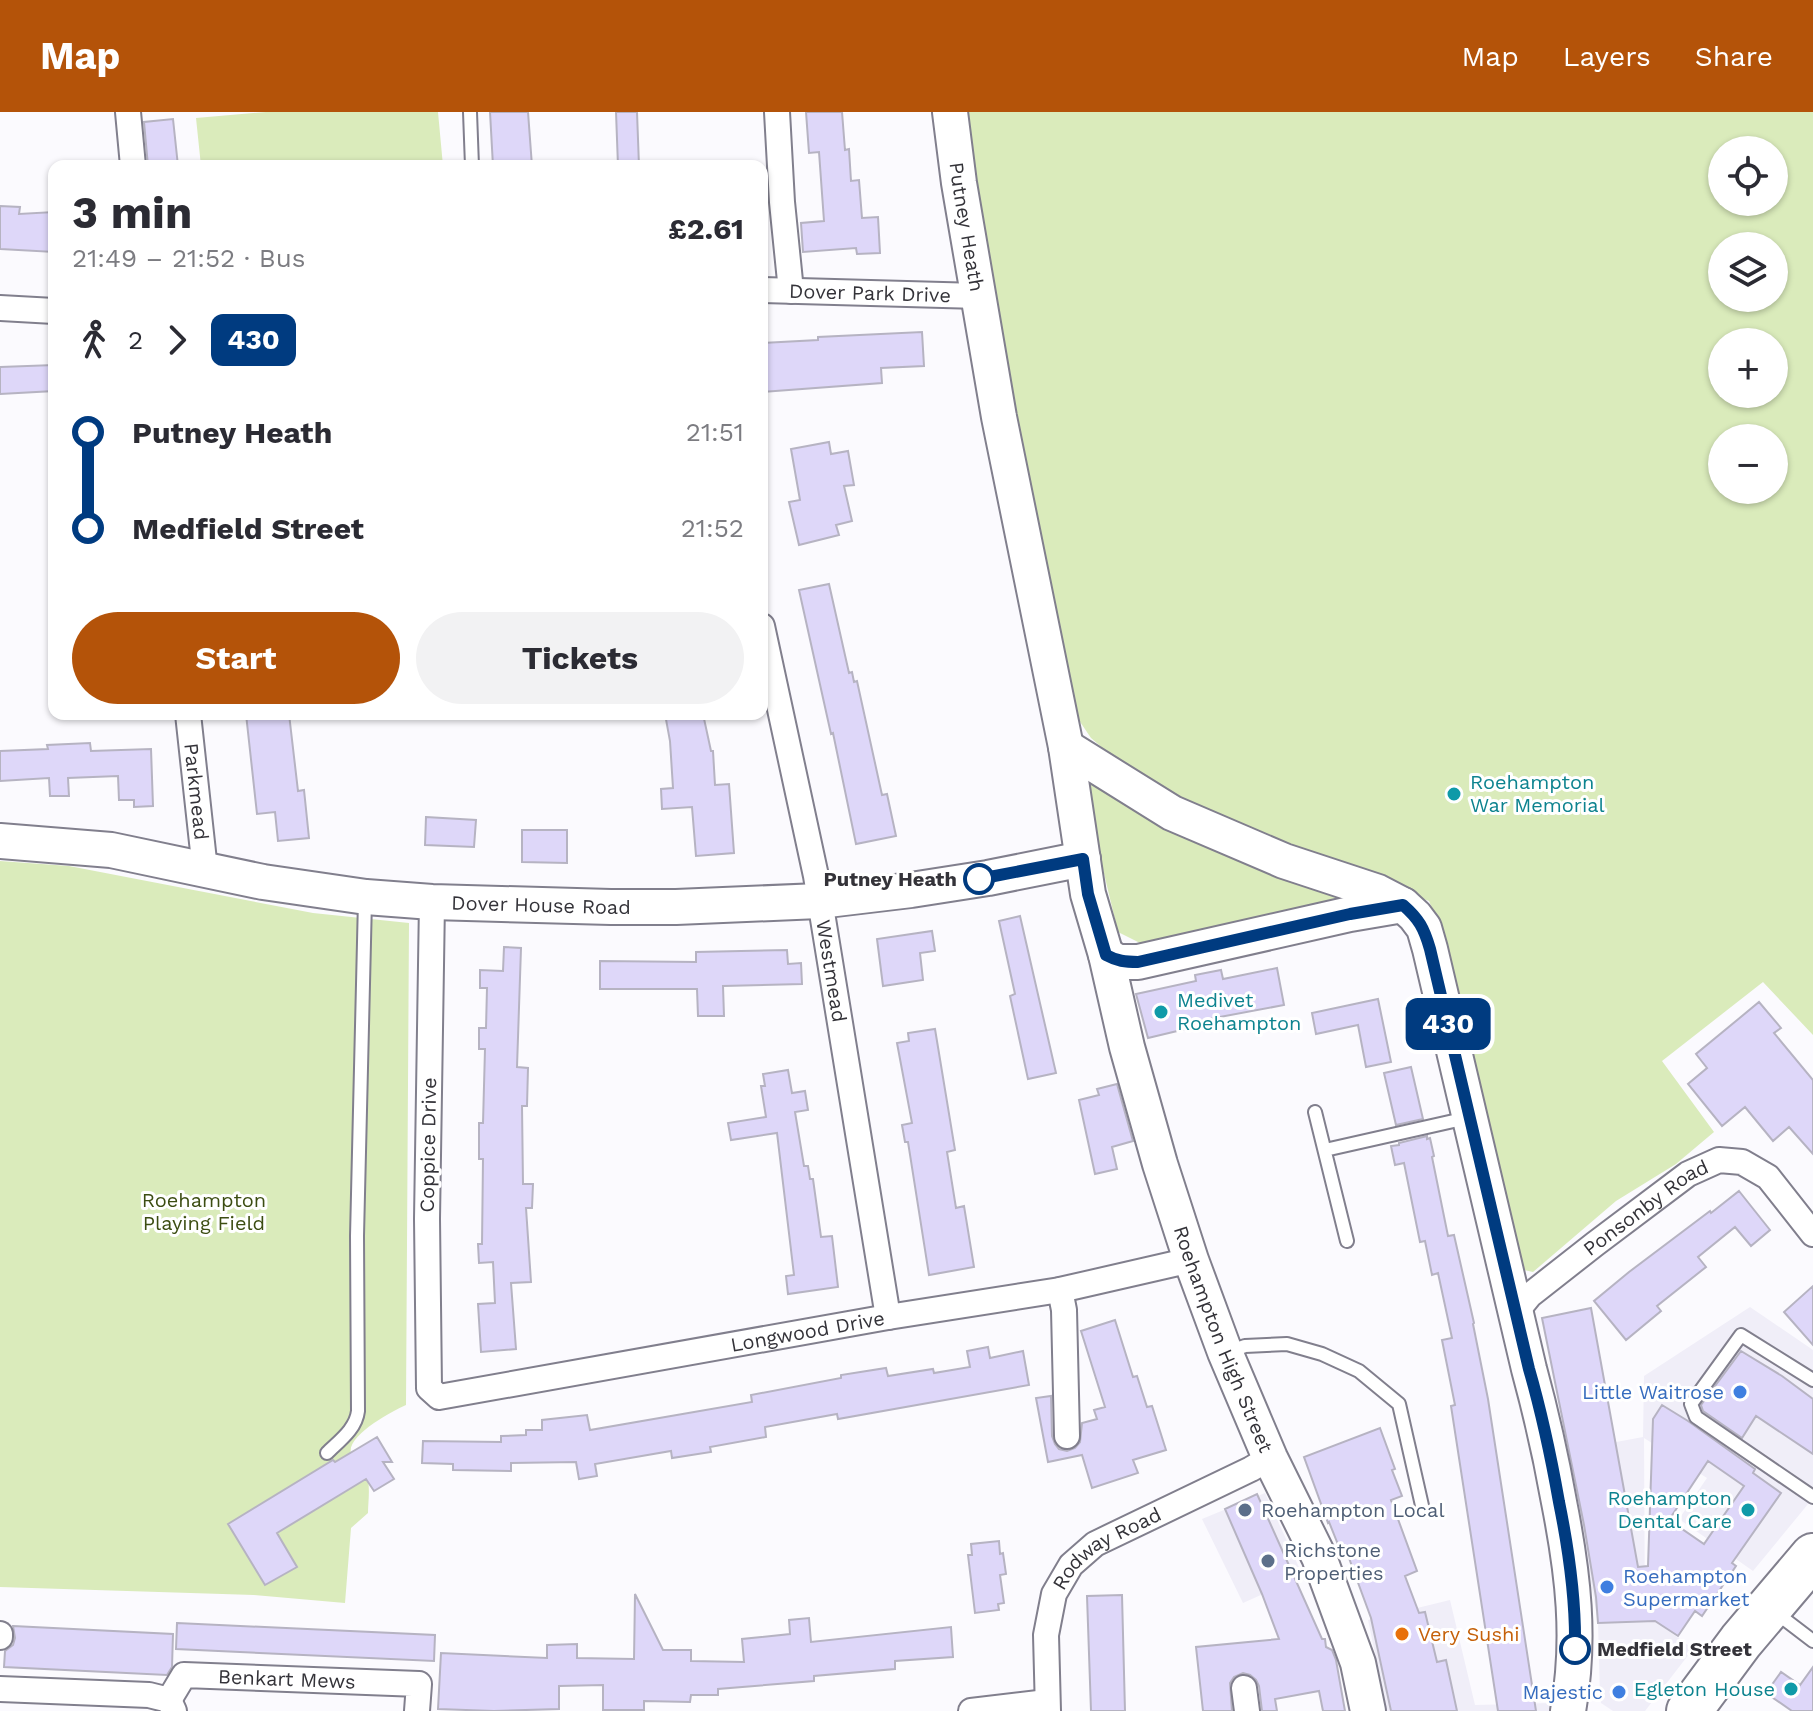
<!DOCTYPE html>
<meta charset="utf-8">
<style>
:root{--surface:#fff;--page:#f2f2f3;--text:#2b2b33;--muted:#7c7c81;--accent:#b45309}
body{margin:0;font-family:"Work Sans",sans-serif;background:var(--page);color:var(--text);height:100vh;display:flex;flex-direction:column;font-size:30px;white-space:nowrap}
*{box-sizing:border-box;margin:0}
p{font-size:26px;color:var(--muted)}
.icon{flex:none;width:44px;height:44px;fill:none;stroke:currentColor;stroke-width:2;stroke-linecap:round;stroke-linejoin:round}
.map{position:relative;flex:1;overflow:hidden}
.panel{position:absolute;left:48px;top:48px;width:720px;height:560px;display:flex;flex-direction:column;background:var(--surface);border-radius:16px;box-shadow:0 2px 6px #0004}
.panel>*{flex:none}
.badge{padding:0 16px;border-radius:12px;font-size:28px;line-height:52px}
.controls{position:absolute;left:1708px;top:24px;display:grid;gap:16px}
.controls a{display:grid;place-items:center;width:80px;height:80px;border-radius:50%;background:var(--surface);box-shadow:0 2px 6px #0004;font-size:40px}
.map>.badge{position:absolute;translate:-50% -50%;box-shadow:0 0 0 4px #fff}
.legs{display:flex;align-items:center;gap:12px;height:88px;padding:0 24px;font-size:26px}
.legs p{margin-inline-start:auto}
.summary{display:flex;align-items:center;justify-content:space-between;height:136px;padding:0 24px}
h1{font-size:44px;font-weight:700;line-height:60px}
.action{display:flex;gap:16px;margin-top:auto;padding:16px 24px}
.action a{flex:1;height:92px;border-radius:48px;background:var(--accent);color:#fff;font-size:32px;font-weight:700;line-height:92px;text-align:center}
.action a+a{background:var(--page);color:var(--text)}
ul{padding:0 24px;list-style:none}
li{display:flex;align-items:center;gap:28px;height:96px;font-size:30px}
li i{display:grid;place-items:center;width:12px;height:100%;margin:0 10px;background:currentColor}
li i::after{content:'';width:20px;height:20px;margin:-10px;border:6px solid;border-radius:50%;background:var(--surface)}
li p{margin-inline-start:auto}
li:first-child i{background:linear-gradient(#0000 50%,currentColor 0)}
li:last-child i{background:linear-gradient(currentColor 50%,#0000 0)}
header{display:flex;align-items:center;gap:48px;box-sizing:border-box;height:112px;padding:0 40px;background:var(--accent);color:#fff}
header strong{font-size:38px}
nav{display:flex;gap:44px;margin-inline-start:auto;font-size:28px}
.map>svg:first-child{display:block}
.built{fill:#f0eef8}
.green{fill:#daebbb;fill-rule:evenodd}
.building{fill:#ded7f9;stroke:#b6b3c2;stroke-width:2;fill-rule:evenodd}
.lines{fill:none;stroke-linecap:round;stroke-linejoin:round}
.lane-casing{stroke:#817f8d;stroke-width:16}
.street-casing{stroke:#817f8d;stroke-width:28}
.secondary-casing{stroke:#817f8d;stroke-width:38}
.highway-casing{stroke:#817f8d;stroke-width:48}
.lane{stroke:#fff;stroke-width:12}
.street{stroke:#fff;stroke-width:24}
.secondary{stroke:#fff;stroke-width:34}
.highway{stroke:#fff;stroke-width:44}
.line-1-casing{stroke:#fff;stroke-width:18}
.line-1{stroke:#003b80;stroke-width:12}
.culture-dot{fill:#0f9aa8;stroke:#fff;stroke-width:3}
.stop-1-dot{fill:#fff;stroke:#003b80;stroke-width:4}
.shop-dot{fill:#3f7fe0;stroke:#fff;stroke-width:3}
.service-dot{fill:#5c6f8a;stroke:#fff;stroke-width:3}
.food-dot{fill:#e8710a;stroke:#fff;stroke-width:3}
.labels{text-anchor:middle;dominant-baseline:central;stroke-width:6;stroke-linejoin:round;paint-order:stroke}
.street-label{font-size:20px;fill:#343339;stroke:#fff}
.culture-label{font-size:20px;fill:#0d838f;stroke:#fff;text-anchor:start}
.stop-label{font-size:20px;font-weight:bold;fill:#343339;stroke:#fff;text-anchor:end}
.park-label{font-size:20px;fill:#3c4d12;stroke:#fff}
.shop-label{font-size:20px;fill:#366cbe;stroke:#fff;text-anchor:end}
.service-label{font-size:20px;fill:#4e5e75;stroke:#fff;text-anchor:start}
.food-label{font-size:20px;fill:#c56008;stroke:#fff;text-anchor:start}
</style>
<header>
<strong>Map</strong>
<nav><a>Map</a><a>Layers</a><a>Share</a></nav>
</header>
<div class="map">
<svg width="1813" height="1599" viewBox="0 0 1813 1599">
<rect width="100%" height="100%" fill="#fbfafe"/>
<!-- built -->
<path class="built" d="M 1750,1195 L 1813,1238 L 1813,1386 L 1753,1459 L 1679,1407 L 1707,1366 L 1644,1326 L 1645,1510 L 1657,1510 L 1693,1537 L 1645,1599 L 1613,1599 L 1601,1591 L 1600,1584 L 1598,1511 L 1568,1339 L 1643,1325 L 1644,1264 Z
M 1265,1381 L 1303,1464 L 1243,1491 L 1202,1407 Z
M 1450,1488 L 1475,1593 L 1550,1591 L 1549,1599 L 1387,1599 L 1368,1508 Z"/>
<!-- green -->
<path class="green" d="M 266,0 L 438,0 L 443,54 L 201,54 L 196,6 Z
M 962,0 L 1813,0 L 1813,923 L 1763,870 L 1662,949 L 1714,1020 L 1676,1052 L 1616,1089 L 1533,1160 L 1519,1157 L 1446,829 L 1429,789 L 1267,732 L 1157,683 L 1091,626 L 1070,595 L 982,135 ZM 1722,38 L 1774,38 L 1774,90 L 1722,90 ZM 1722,134 L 1774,134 L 1774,186 L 1722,186 ZM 1722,230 L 1774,230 L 1774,282 L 1722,282 ZM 1722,326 L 1774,326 L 1774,378 L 1722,378 Z
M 1085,658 L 1162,716 L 1245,751 L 1319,771 L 1340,781 L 1343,791 L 1146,834 L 1118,820 L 1101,749 Z
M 0,749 L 69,754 L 313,801 L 409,811 L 406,1293 C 393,1299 346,1323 351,1342 C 354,1352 364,1360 368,1369 C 370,1378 368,1392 368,1401 L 351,1416 L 345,1491 L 254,1483 L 0,1475 Z"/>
<!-- building -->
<path class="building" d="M 490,0 L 528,0 L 532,54 L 493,54 Z
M 616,0 L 637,0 L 639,54 L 618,54 Z
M 806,0 L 842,0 L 845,38 L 849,37 L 851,69 L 859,68 L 862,106 L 878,105 L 880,141 L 857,142 L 856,136 L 803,140 L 801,111 L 824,109 L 819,40 L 809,41 Z
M 173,7 L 178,54 L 148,54 L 144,10 Z
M 0,94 L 20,95 L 19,102 L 54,100 L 54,140 L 0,137 Z
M 922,220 L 924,254 L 881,256 L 882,271 L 762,280 L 762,231 L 818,228 L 818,225 Z
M 54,253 L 54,279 L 0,282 L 0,255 Z
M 829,330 L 831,342 L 848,339 L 854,373 L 844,374 L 852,409 L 836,413 L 839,423 L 799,433 L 789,390 L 800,388 L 791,337 Z
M 829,472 L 849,561 L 852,560 L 854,570 L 857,569 L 882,683 L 887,682 L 896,724 L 856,732 L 833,621 L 831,622 L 799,478 Z
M 246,602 L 289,602 L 298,679 L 304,678 L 309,726 L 278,729 L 275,700 L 257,702 Z
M 665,602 L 703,602 L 711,639 L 713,639 L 715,673 L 729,672 L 734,741 L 696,744 L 692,695 L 662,697 L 661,677 L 673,676 L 670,629 Z
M 90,631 L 91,639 L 151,637 L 153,694 L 134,695 L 134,688 L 119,688 L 118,664 L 68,666 L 69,684 L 50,684 L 49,666 L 0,669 L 0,639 L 48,637 L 47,633 Z
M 426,705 L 476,708 L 474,735 L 425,733 Z
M 522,718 L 567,718 L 567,751 L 522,750 Z
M 1020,804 L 1056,961 L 1028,967 L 1010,884 L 1015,882 L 999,809 Z
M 932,819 L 935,839 L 920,841 L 923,868 L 883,874 L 877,827 Z
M 504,835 L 521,836 L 517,955 L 528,956 L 527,994 L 522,994 L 523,1072 L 533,1072 L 532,1096 L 526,1096 L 531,1170 L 511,1171 L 516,1237 L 481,1240 L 478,1192 L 495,1191 L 493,1150 L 479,1151 L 478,1132 L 482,1132 L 483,1047 L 479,1047 L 479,1011 L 483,1011 L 485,937 L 479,937 L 479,916 L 486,916 L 487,876 L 480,876 L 480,858 L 503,859 Z
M 787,838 L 788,852 L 801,851 L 802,872 L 723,874 L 724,904 L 698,904 L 697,877 L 600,877 L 600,849 L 696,850 L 696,840 Z
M 1277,856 L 1284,893 L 1193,910 L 1194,915 L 1148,926 L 1136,882 L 1196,869 L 1195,863 L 1221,858 L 1223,867 Z
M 1378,887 L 1391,950 L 1366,955 L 1358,913 L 1316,922 L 1312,901 Z
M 1759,890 L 1781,916 L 1774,921 L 1813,968 L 1813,1042 L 1789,1015 L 1773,1029 L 1745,995 L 1722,1014 L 1688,972 L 1707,956 L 1696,942 Z
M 935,917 L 955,1038 L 947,1040 L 956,1096 L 964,1094 L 974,1155 L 929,1163 L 908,1030 L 905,1030 L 902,1013 L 912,1011 L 897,931 L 909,929 L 908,921 Z
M 1411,955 L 1423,1007 L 1396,1013 L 1384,961 Z
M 788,958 L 792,981 L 805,979 L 808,998 L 795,1000 L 804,1054 L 808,1054 L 810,1067 L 813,1067 L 821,1125 L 832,1124 L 838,1175 L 788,1182 L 786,1164 L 794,1163 L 777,1021 L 731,1028 L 728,1011 L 766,1005 L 761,974 L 765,974 L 763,962 Z
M 1117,972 L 1133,1029 L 1112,1035 L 1117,1057 L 1095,1062 L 1079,988 L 1099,983 L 1097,977 Z
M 1427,1024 L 1427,1027 L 1430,1026 L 1434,1044 L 1432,1045 L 1448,1124 L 1454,1123 L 1474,1211 L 1473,1212 L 1488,1287 L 1536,1599 L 1498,1599 L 1451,1294 L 1455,1293 L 1442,1228 L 1452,1226 L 1438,1161 L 1432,1163 L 1425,1129 L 1420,1130 L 1404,1051 L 1395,1053 L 1391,1034 L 1399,1033 L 1399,1031 Z
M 1739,1079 L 1770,1118 L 1751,1134 L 1735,1115 L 1698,1145 L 1706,1155 L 1657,1194 L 1661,1199 L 1626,1228 L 1594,1189 L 1629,1160 L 1710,1099 L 1711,1101 Z
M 1813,1174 L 1813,1233 L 1784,1200 Z
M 1591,1196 L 1638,1455 L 1648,1454 L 1653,1307 L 1662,1293 L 1688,1309 L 1755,1357 L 1753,1361 L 1781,1381 L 1732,1451 L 1736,1454 L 1702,1504 L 1695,1499 L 1678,1524 L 1655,1509 L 1598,1511 L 1596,1485 L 1584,1413 L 1542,1206 ZM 1708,1349 L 1744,1374 L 1704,1432 L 1669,1408 Z
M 1115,1208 L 1133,1265 L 1137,1264 L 1147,1295 L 1152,1294 L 1166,1338 L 1133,1348 L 1138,1361 L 1092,1376 L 1082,1343 L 1048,1350 L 1036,1286 L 1051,1284 L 1052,1324 L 1055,1332 L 1059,1337 L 1067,1339 L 1075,1336 L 1080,1330 L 1082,1311 L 1097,1307 L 1094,1298 L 1105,1295 L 1081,1219 Z
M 988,1235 L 990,1246 L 1023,1239 L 1029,1273 L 838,1307 L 837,1302 L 765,1315 L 766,1325 L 710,1335 L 711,1340 L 672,1346 L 671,1339 L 595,1352 L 597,1364 L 579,1367 L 576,1350 L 511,1351 L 511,1359 L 453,1358 L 453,1352 L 422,1351 L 423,1329 L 501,1330 L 501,1324 L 526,1323 L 526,1318 L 542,1318 L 542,1308 L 587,1303 L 590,1318 L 752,1290 L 751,1283 L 841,1266 L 841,1263 L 886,1256 L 888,1264 L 933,1257 L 934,1261 L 970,1255 L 967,1239 Z
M 1741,1239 L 1782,1264 L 1813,1287 L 1813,1342 L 1756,1304 L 1742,1326 L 1703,1299 L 1701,1293 Z
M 1380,1316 L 1395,1357 L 1392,1358 L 1402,1384 L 1391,1388 L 1417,1459 L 1405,1464 L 1419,1501 L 1425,1500 L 1437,1550 L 1446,1548 L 1457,1599 L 1391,1599 L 1371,1506 L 1346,1438 L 1341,1440 L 1329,1410 L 1328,1411 L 1304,1345 Z
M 377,1325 L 392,1350 L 383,1350 L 394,1367 L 374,1379 L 366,1367 L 277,1421 L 297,1455 L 265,1473 L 228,1412 L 333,1348 L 335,1350 Z
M 1257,1382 L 1322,1527 L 1325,1527 L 1326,1535 L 1332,1538 L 1336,1548 L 1345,1599 L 1323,1599 L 1319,1579 L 1275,1587 L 1277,1599 L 1262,1599 L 1259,1574 L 1256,1568 L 1250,1563 L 1243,1561 L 1234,1565 L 1230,1571 L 1232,1599 L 1203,1599 L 1196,1535 L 1279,1527 L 1262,1482 L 1225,1397 Z
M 999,1429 L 1000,1442 L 1003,1441 L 1006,1462 L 1000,1463 L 1004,1491 L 998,1492 L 999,1498 L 975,1501 L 968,1443 L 972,1443 L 971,1432 Z
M 635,1482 L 663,1538 L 691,1538 L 691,1549 L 744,1550 L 742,1527 L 790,1522 L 789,1508 L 809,1506 L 811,1530 L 951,1515 L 953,1545 L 895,1549 L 895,1557 L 814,1564 L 814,1569 L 718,1577 L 718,1583 L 691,1583 L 690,1590 L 644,1589 L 644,1598 L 603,1598 L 603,1573 L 559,1574 L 559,1597 L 494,1599 L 438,1597 L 441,1541 L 547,1546 L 547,1533 L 577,1532 L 577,1546 L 634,1547 Z
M 1122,1483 L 1125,1599 L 1091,1599 L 1087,1484 Z
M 177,1511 L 435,1523 L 434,1549 L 176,1537 Z
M 13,1514 L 173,1522 L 172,1555 L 167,1563 L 4,1555 L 5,1539 L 13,1533 L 15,1526 Z
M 1813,1555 L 1813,1599 L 1792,1599 L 1766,1581 L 1781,1560 L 1800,1573 Z"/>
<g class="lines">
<defs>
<path id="lane" d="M 470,0 L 472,54
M 1315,1000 L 1347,1129
M 1325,1038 L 1467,1006
M 1228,1240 L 1245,1234 L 1287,1232 L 1322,1242 L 1359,1259 L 1399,1292 L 1423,1398
M 1813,1268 L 1741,1223 L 1691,1292 L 1696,1305 L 1813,1385
M 327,1341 C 339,1329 356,1317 358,1299 L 357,1124 L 365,788
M 1775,1500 L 1813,1529"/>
<g id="street">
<path d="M 128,0 L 133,54"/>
<path d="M 777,0 L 782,90 L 791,179"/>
<path id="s1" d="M 762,178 L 979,184"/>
<path d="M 0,196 L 54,199"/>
<path id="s2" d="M 762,514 L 816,764 L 888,1205"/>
<path id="s3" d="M 188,602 L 205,758"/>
<path id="s4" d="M 432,790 L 427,1107 L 429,1276 L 439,1285 L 888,1205 L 1060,1178 L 1191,1148"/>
<path d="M 1060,1178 L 1064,1198 L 1067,1324"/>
<path id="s5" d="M 1517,1199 L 1530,1183 L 1595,1132 L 1688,1062 L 1719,1048 L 1742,1050 L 1768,1065 L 1813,1122"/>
<path d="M 0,1522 L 0,1525"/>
<path d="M 1244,1576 L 1247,1599"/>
<path d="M 0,1577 L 149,1583 L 169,1588 L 174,1599"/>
<path id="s6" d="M 169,1588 L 184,1563 L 419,1572 L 417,1599"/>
<path d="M 971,1599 L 1047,1590"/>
<path id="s7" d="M 1048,1599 L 1046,1523 L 1054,1482 L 1071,1453 L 1095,1432 L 1251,1357 L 1270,1346"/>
</g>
<g id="secondary">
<path id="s8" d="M 950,0 L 959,71 L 999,305 L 1066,635 L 1088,782 L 1106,843 L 1127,935 L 1160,1052 L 1191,1148 L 1225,1240 L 1270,1346 L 1319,1445 L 1358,1551 L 1368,1599"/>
<path d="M 1066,635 L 1172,701 L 1284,749 L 1378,780 L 1403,793 L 1415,804 L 1424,816 L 1430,837 L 1529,1257 C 1541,1301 1551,1345 1559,1390 C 1573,1461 1581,1527 1568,1599"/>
<path id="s9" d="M 0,729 L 111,738 L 263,770 L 366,785 L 432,790 L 611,795 L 676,795 L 819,789 L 911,778 L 988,766 L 1083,747"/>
<path d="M 1106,843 L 1118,850 L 1138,850 L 1350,802 L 1403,793"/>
</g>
<path id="highway" d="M 1689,1599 L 1741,1529 L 1813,1444"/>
</defs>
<!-- lane casing -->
<use href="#lane" class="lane-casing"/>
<!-- street casing -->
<use href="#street" class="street-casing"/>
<!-- secondary casing -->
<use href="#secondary" class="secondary-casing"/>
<!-- highway casing -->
<use href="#highway" class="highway-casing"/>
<!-- lane -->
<use href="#lane" class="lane"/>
<!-- street -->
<use href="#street" class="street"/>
<!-- secondary -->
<use href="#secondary" class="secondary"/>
<!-- highway -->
<use href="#highway" class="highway"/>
</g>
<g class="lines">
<defs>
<path id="line-1" d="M 979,767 L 1083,747 L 1088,782 L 1106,843 C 1117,849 1125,850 1138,850 L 1350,802 L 1403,793 C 1419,807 1424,816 1430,837 L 1529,1257 C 1542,1302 1551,1345 1559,1390 C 1569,1439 1576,1487 1575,1537"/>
</defs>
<!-- line-1 casing -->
<use href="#line-1" class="line-1-casing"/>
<!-- line-1 -->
<use href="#line-1" class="line-1"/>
</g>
<!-- markers -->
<g class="culture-dot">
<circle cx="1454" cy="682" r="8"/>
<circle cx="1161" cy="900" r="8"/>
<circle cx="1748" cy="1398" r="8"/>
<circle cx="1791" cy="1577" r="8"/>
</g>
<g class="stop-1-dot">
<circle cx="979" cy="767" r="14"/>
<circle cx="1575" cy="1537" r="14"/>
</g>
<g class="shop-dot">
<circle cx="1740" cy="1280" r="8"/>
<circle cx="1607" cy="1475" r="8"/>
<circle cx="1619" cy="1580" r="8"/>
</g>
<g class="service-dot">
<circle cx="1245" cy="1398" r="8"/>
<circle cx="1268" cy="1449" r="8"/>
</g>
<circle class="food-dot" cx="1402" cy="1522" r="8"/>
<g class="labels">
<!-- street labels -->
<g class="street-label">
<text stroke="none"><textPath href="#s8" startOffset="116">Putney Heath</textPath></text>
<text stroke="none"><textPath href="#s1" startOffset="108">Dover Park Drive</textPath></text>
<text stroke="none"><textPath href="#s3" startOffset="78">Parkmead</textPath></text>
<text stroke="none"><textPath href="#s9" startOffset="546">Dover House Road</textPath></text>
<text stroke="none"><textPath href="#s2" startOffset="352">Westmead</textPath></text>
<text transform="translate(428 1033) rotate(-89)">Coppice Drive</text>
<text stroke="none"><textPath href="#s5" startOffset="166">Ponsonby Road</textPath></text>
<text stroke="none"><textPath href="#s4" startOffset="874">Longwood Drive</textPath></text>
<text stroke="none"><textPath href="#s8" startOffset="1260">Roehampton High Street</textPath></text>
<text stroke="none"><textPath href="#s7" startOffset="190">Rodway Road</textPath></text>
<text stroke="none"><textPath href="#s6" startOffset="132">Benkart Mews</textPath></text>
</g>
<!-- culture labels -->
<g class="culture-label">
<text x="1470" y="670">Roehampton<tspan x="1470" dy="23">War Memorial</tspan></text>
<text x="1177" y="888">Medivet<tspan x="1177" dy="23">Roehampton</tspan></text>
<text x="1732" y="1386" text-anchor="end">Roehampton<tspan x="1732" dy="23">Dental Care</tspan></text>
<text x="1775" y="1577" text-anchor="end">Egleton House</text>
</g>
<!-- stop labels -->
<g class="stop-label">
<text x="957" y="767">Putney Heath</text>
<text x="1597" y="1537" text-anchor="start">Medfield Street</text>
</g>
<!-- park labels -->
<g class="park-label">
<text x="204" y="1088">Roehampton<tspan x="204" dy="23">Playing Field</tspan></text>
</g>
<!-- shop labels -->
<g class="shop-label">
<text x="1724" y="1280">Little Waitrose</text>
<text x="1623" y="1464" text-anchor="start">Roehampton<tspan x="1623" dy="23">Supermarket</tspan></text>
<text x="1603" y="1580">Majestic</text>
</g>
<!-- service labels -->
<g class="service-label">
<text x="1261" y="1398">Roehampton Local</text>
<text x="1284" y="1438">Richstone<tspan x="1284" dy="23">Properties</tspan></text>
</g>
<!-- food labels -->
<g class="food-label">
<text x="1418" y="1522">Very Sushi</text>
</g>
</g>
</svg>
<div class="controls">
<a><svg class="icon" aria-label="locate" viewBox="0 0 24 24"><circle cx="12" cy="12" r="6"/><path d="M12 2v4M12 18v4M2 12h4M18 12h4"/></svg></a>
<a><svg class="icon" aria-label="layers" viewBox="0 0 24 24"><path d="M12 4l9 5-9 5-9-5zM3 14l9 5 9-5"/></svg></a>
<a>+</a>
<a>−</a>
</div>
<b class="badge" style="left:1448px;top:912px;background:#003b80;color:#fff">430</b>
<section class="panel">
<div class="summary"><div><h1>3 min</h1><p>21:49 – 21:52 · Bus</p></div><b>£2.61</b></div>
<div class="legs"><svg class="icon" aria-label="walk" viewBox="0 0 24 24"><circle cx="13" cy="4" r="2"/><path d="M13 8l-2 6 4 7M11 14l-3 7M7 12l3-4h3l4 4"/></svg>2<svg class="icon" aria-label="forward" viewBox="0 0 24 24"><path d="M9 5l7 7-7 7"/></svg><b class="badge" style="background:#003b80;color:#fff">430</b></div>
<ul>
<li><i style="color:#003b80"></i><b>Putney Heath</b><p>21:51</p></li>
<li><i style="color:#003b80"></i><b>Medfield Street</b><p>21:52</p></li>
</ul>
<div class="action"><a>Start</a><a>Tickets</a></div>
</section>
</div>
